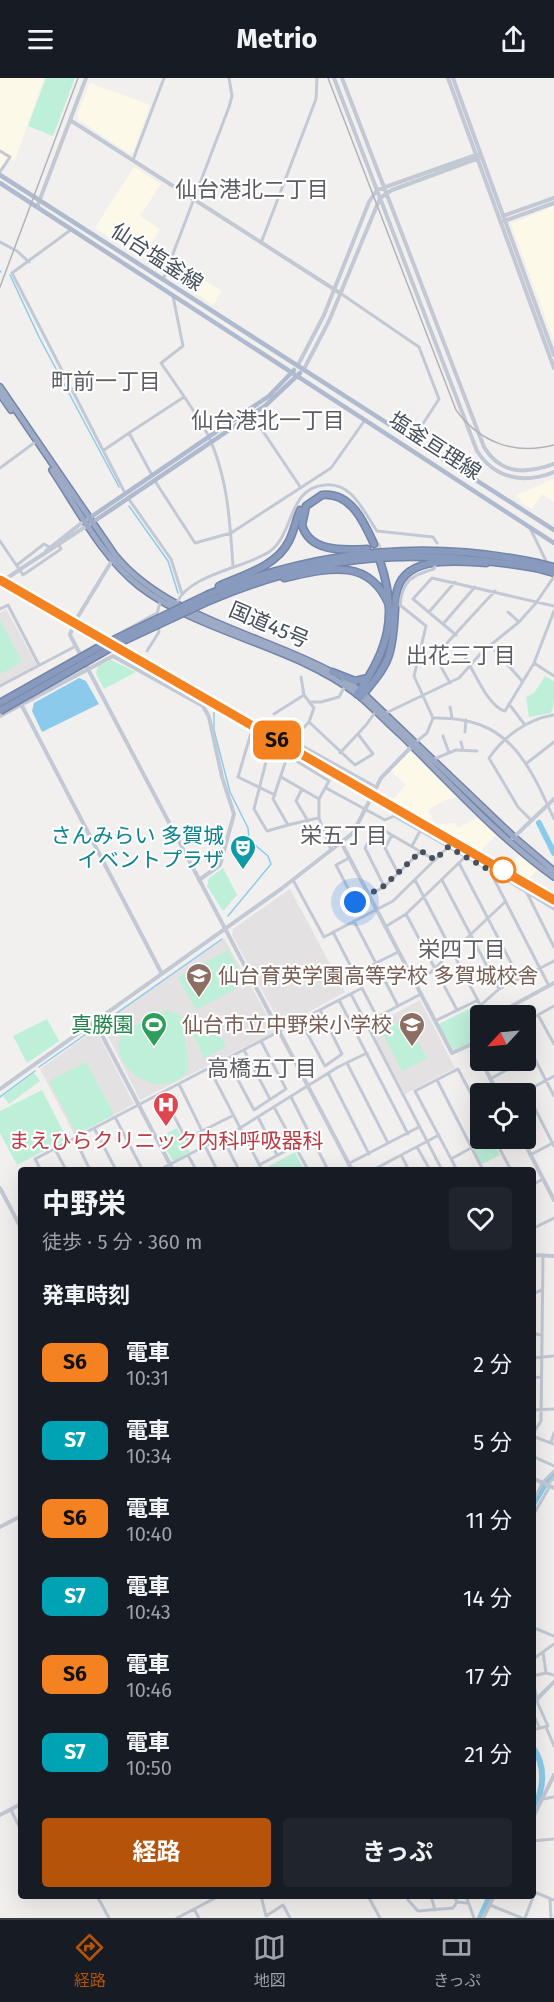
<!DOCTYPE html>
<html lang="ja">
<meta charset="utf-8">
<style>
:root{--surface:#171b24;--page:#20242c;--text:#f1f3f6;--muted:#9ea1a6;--line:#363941;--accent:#b45309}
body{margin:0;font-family:"Fira Sans","Noto Sans JP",sans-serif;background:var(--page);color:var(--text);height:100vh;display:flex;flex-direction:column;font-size:22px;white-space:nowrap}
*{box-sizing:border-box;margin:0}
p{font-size:20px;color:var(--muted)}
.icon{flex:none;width:33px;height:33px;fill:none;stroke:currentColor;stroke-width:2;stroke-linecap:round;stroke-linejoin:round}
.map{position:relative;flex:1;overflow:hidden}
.details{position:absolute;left:18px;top:1089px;width:518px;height:732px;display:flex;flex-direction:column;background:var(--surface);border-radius:6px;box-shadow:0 6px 24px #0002}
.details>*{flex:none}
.badge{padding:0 12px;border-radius:9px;font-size:21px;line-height:39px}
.needle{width:39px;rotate:244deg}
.tools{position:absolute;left:470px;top:927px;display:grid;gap:12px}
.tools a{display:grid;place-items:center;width:66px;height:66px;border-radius:6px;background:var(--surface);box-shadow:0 6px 24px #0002;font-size:30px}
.you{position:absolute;width:30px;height:30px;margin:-15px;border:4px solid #fff;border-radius:50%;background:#1a73e8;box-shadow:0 0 0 9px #1a73e833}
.map>.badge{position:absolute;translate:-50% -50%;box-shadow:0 0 0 3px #fff}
h2{padding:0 24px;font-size:22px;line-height:54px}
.round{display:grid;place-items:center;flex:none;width:63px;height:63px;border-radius:6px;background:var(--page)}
.summary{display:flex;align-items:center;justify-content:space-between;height:102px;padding:0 24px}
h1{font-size:28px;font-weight:700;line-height:45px}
.primary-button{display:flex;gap:12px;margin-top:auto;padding:12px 24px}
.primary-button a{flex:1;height:69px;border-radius:6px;background:var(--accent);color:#fff;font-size:24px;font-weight:700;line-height:69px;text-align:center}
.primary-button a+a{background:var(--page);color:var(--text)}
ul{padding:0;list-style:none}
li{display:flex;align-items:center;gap:18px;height:78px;padding:0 24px}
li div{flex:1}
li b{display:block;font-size:22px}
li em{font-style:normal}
li .badge{min-width:66px;font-weight:700;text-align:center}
header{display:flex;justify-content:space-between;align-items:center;height:78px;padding:0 24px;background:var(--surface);font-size:27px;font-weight:700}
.dock{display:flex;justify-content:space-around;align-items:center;height:84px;border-top:2px solid var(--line);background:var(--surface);font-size:16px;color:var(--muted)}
.dock a{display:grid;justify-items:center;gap:3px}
.dock .active{color:var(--accent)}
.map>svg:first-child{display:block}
.commercial{fill:#fcf9e9}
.education{fill:#e3e1e1}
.green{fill:#beefd8}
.water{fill:#8ccaeb}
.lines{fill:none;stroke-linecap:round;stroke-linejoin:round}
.stream{stroke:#8ccaeb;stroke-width:1.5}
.river{stroke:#8ccaeb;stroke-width:6}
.motorway-tunnel{stroke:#d0d0d2;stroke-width:6;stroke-dasharray:6 3;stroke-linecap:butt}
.trunk-casing{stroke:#7385a9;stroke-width:8}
.motorway-casing{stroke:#7385a9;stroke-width:9}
.minor{stroke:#c3c9d4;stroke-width:3}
.tertiary{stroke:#c3c9d4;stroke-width:4}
.primary{stroke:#afbace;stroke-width:4.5}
.trunk{stroke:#9caac6;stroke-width:5}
.motorway{stroke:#889abe;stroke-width:6}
.rail{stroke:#b2b3ba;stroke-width:1.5}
.motorway-bridge-casing{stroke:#7385a9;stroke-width:9;stroke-linecap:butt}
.tertiary-bridge{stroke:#c3c9d4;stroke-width:4}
.motorway-bridge{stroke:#889abe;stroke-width:6}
.line-casing{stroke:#fff;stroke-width:14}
.line{stroke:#f58220;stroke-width:9}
.walk{stroke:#47505d;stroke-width:6;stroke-dasharray:0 10.8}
.stop-dot{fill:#fff;stroke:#f58220;stroke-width:3}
.labels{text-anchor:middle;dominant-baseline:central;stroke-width:4.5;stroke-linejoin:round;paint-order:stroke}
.street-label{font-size:21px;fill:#47505d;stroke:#fff}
.culture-label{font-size:21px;fill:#0d838f;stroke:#fff;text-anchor:end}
.education-label{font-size:21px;fill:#785e54;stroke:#fff;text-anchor:start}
.leisure-label{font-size:21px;fill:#27864d;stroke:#fff;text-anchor:end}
.health-label{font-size:21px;fill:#be3a42;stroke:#fff}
.neighbourhood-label{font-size:22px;fill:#5c5e64;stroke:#fff}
</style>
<header><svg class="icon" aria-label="menu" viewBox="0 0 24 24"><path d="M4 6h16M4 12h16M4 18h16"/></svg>Metrio<svg class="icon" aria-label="share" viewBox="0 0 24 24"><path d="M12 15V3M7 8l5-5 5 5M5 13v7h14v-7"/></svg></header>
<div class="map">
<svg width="554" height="1840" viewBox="0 0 554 1840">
<rect width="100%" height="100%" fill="#f2f0ef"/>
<!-- commercial -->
<path class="commercial" d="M 0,0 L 44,0 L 15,82 L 12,81 L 0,89 Z
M 90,5 L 150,27 L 133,74 L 130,76 L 79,42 L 77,37 Z
M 134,89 L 161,106 L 140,138 L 160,151 L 142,180 L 95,150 Z
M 554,128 L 554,263 L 511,146 Z
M 198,198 L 222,213 L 213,227 L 189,211 Z
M 554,401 L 554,424 L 542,416 L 532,431 L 520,424 L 521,421 L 516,417 Z
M 410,673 L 460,719 L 445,722 L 428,732 L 436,747 L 455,745 L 458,750 L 480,738 L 498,756 L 479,774 L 390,725 L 406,707 L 391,693 Z
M 520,776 L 538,791 L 527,802 L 508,790 Z"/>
<!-- education -->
<path class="education" d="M 6,531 L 37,587 L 0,606 L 0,535 Z
M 290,811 L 345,914 L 282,949 L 232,857 L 233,851 Z
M 224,860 L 275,951 L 274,954 L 140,1022 L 102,946 Z
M 420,922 L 455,990 L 405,1016 L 369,949 Z
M 93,953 L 97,954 L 134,1026 L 75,1058 L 40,991 Z"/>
<!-- green -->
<path class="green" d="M 46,0 L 75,0 L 53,58 L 28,48 Z
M 0,542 L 22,584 L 0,596 Z
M 111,582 L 136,594 L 104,611 L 96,596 L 98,588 Z
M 545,598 L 554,603 L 554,624 L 551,635 L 529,639 L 526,619 L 534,615 Z
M 223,790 L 237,817 L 223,833 L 207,808 L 209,800 Z
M 228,872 L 246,905 L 196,932 L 178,899 Z
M 477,927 L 483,937 L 480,938 L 480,956 L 471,964 L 453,972 L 439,946 Z
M 168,932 L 181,938 L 189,990 C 164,1031 102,985 123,956 C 129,948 158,937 168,932 Z
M 47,941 L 59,963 L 27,985 L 13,958 Z
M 406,941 L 427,981 L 402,993 L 382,954 Z
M 202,944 L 206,951 L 215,947 L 226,969 L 204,980 L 191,950 Z
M 86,984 L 114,1037 L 77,1056 L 49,1003 Z
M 34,995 L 40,1003 L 9,1026 L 3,1018 Z
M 42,1012 L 67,1061 L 17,1087 L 0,1055 L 0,1033 Z
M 177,1050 L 190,1074 L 173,1083 L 159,1059 Z
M 490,1061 L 500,1077 L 482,1086 L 474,1072 Z
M 295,1074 L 304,1092 L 264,1092 L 264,1091 Z"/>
<!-- water -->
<path class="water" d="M 79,600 L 86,603 L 99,626 L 42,654 L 32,633 L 34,625 Z"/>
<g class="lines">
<!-- stream -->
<path class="stream" d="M 0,193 L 1,194
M 10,197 L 39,259 L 119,409
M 129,428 L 168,483 L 178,515
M 214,634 L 214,652 L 230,714 L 248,750 L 249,762 L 268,778 L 271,786 L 228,838
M 104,944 L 222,861
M 39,989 L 92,952
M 0,1019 L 35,993"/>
<!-- river -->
<path class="river" d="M 539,745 L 554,775
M 547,1404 L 554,1397
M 532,1428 L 544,1408
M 532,1668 C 547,1689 544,1712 532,1734
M 480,1840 L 490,1818"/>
<!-- motorway-tunnel -->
<path class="motorway-tunnel" d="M 377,466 L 383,480"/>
<defs>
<path id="trunk" d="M 0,309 L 115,477 C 166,540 265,557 335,596
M 0,316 L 11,332
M 52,392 C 78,431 102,479 139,508 C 201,556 294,567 358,617 C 373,629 386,644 401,657 C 450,705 498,759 554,799
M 343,600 L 364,616 L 514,759 L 554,793"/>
<path id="motorway" d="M 367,471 C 344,472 310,475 302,447 L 306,428 L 322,417 C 351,414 364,444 374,466
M 284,500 C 326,491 369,478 389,527
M 219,508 C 243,497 276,489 289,463 C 294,453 296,442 300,432
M 209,516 C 315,473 424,461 537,485
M 211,522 C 325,474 416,470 536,490
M 332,594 L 355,603 L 368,600
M 357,616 C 389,572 398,536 380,483
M 361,619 C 371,606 384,593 389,577 C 395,558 394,538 396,518 C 401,476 456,483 486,485"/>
</defs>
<!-- trunk casing -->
<use href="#trunk" class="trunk-casing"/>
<!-- motorway casing -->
<use href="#motorway" class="motorway-casing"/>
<!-- minor -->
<path class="minor" d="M 0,73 L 10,79 L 0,94
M 133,82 L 164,0
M 72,151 L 12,195 L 125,415
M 0,164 L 17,173 L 29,184
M 261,165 L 316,21 L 317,0
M 163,202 L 229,29 L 232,18 L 229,0
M 340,215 L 419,269 L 439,321 L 413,361
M 173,218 L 183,268 L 161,285 C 175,305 189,325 202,346 C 227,389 230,440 233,489
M 252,337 L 301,410
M 104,372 L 129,355
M 0,390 L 34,365
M 152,397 L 129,355 L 184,319
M 155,403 L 195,465 L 231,455 L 331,390 L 365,342
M 128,420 L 171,481 L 182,516
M 530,450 L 548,487
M 0,463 L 23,497 L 61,471 L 59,467
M 17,487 L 44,466 L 49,469
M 177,524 C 191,496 244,490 269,474 C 295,456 287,410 325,407 C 353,404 364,435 377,453 L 433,459 L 437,465
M 0,531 L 8,527 L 39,587
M 429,534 L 455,504
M 508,534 L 519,544
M 156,540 L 160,524
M 443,546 L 475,509
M 456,557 L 413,521 L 432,500 L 554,528
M 115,558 L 155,536
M 492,569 L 522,603
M 147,573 L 159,554 L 158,546
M 465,579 C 474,593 489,630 505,633 L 534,585 L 554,533
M 534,585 L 554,598
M 301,599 L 304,617
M 450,605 L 435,578 L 495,513
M 0,608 L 76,568
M 309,624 L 321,624 L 339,619 L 345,608
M 509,626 L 525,647
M 450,629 L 452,639
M 386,635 L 459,600 L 482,574 L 519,544 L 536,525 L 553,500
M 274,636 L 304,617 L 314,630 L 309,644 L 292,662
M 433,640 L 414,598 L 426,548 L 400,527 C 402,503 412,497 434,491 L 435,488
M 433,640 C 507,638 527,681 554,741
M 309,644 L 355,687 L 373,676 L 358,656
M 272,651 L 376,709
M 465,654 L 466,642
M 443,658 L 449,675
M 416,664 L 427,655 L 433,640
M 461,664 L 463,672
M 270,668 L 254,731 L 267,753 L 288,747 L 273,721 L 287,679
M 340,675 L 366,647 L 376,633
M 434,681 L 456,672 L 477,673
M 527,685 L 554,664
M 281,699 L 319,721
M 326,710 L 385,742 L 394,738 L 500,798
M 302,711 L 296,723 L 308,743
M 275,717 L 238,699 L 251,655 L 329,703 L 319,721 L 319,740 L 331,772
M 531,742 L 518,729 L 489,680 C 504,658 528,641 554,637
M 288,747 L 318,740
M 392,757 L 385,770 L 398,795
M 412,768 L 420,753
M 349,780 L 336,787 L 355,824 L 384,809 L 421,773
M 459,785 L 519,900
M 491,795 L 549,908
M 502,799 L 554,831
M 293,802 L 324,859 L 393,823 L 448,769
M 415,802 L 486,938
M 442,802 L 499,911
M 384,808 L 365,770 L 378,749 L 435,782
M 527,815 L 554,869
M 406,836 L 457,932
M 354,843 L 398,928
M 385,849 L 406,836 L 465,779
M 333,854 L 377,939 L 421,916
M 354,896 L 398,874
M 416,908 L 505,824
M 351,916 L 442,1092
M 339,922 L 408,1056
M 481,927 L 499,911 L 554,883
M 508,930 L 512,938
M 538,937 L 554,966
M 300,942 L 325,988 L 342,976 L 320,932
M 435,943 L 478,922
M 525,944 L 554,928
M 525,962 L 554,1018
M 244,972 L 270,1021
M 227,981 L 254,1032 L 286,1011 L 261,963
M 347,985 L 388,1065
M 209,990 L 262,1092
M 328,995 L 369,1076
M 490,1001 L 533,978
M 437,1002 L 483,1092
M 179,1006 L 202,1053
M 526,1013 L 554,1068
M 162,1015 L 186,1061 L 232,1038
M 521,1016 L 554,998
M 291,1019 L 327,1090 L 324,1092
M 274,1029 L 308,1092
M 115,1039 L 142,1091 L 140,1092
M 258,1039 L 277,1077
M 94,1050 L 116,1092
M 222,1059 L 239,1092
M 494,1060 L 511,1092
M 75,1061 L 90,1092
M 205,1068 L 217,1092
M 417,1069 L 430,1092
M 55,1071 L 66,1092
M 188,1077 L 196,1092
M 401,1077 L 409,1092
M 530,1077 L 553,1065
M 451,1081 L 489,1060
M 348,1086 L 419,1049
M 259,1087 L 295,1068
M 41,1092 L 35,1081 L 362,910
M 159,1092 L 240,1050 L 338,989 L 367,975
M 373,1092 L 439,1057
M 457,1092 L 415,1013 L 458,991 L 480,1033
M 532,1107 L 543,1101
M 532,1151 L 554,1140
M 532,1216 L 542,1212
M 532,1255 L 541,1257
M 532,1280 L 554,1278
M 532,1300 L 541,1299
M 532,1332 L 554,1331
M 532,1357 L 541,1343 L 543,1177
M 532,1358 L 554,1366
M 551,1364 L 554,1355
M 532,1378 L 554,1388
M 547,1407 L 554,1400
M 532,1425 L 543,1404 L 554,1393
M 532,1439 L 550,1408
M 532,1549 L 554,1558
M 543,1574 L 546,1595
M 532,1582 L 554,1566
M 532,1598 L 538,1626 L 548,1648 L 532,1652
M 532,1598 L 546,1595 L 554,1597
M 535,1640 L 539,1649
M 546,1649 L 554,1668
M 543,1721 L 554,1719
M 11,1732 L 21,1752
M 532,1763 L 554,1761
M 532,1813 L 554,1822
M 97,1818 L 109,1840
M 261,1818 L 266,1838 L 283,1827 L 290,1840
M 368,1818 L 380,1840
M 410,1818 L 408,1822 L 418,1833 L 453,1830 L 457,1824
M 431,1818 L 435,1832
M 454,1818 L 457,1824 L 467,1825
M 466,1818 L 474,1840
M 550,1821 L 551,1840
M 490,1827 L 522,1840
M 194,1831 L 199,1840
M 177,1840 L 219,1818
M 525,1840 L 535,1814"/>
<!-- tertiary -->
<path class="tertiary" d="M 334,0 L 477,373 C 495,401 524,406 554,394
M 342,0 L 484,369 C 501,397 526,396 554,386
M 448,0 L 554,290
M 453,0 L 554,277
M 70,42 L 340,215
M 37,129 L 86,0
M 503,138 L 554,120
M 504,143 L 554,125
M 298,287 L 324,237 L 369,124 L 377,112 L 476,77 L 481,77
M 304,291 L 329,243 L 380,120 L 392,112 L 479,80
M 46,473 L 84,443
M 113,481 L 74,545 L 70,557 L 267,930
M 22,490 L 88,447
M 21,626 L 162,896
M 0,638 L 113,578 L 203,628 L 209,639 L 222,699 L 234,736 L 220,787 L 199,802
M 513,760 L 554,721
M 341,764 L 452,975 L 472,966
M 268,932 L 352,1092
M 501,938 L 508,930 L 554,905
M 95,944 L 173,1092
M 480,959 L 472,966 L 480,982
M 481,982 L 498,1016
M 0,1011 L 281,811 L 353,755 L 381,700 L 412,668
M 522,1060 L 554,1122
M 0,1110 L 21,1150
M 532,1177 L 554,1178
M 532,1400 L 554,1410
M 0,1449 L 21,1438
M 532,1626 L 554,1604
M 0,1737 L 21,1726
M 532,1741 L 554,1697
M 483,1840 L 494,1818"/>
<!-- primary -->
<path class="primary" d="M 0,97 L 554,452
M 0,105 L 554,465
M 88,441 L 269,318 L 294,292
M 90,446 L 266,327 L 300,295"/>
<!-- trunk -->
<use href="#trunk" class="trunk"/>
<!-- motorway -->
<use href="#motorway" class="motorway"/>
<!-- rail -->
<path class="rail" d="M 328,0 L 456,332 C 480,365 515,377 554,367
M 0,209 L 78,0
M 0,502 L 489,784
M 504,796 L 554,824"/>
<defs>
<path id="motorway-bridge" d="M 537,485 L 554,489
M 536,490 L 554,495
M 0,625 L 101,568 L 209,516
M 0,633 L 119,565 L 211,522"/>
</defs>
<!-- motorway-bridge casing -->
<use href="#motorway-bridge" class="motorway-bridge-casing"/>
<!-- tertiary-bridge -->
<path class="tertiary-bridge" d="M 0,505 L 22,490"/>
<!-- motorway-bridge -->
<use href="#motorway-bridge" class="motorway-bridge"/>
</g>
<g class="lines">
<defs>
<path id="line" d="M 0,502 L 554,822"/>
</defs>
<!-- line casing -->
<use href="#line" class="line-casing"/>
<!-- line -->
<use href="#line" class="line"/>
<!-- walk -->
<path class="walk" d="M 355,824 L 384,808 L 421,773 L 435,782 L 448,769 L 500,798 L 503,792"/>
</g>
<!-- icons -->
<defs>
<symbol id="theatre-pin" viewBox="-11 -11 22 30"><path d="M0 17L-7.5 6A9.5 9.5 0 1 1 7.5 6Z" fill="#0f9aa8" stroke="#fff"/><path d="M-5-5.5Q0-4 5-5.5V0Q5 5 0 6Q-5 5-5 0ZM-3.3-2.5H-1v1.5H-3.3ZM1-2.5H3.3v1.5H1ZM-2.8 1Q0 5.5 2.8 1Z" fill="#fff"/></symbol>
<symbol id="school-pin" viewBox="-11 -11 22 30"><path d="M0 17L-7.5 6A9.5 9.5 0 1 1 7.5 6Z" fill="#8d6e63" stroke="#fff"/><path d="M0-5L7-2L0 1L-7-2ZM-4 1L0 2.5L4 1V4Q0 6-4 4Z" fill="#fff"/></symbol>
<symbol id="stadium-pin" viewBox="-11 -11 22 30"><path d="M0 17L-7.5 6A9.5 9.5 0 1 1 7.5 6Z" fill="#2e9e5b" stroke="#fff"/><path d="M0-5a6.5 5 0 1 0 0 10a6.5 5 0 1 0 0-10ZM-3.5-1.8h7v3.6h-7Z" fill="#fff"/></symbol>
<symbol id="hospital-pin" viewBox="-11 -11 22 30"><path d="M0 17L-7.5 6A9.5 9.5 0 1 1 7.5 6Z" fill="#e0444e" stroke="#fff"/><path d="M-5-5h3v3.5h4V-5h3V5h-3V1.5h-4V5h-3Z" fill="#fff"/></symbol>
</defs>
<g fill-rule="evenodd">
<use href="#theatre-pin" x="228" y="755" width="30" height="40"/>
<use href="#school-pin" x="184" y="883" width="30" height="40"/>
<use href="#stadium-pin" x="139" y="932" width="30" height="40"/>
<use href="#school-pin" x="397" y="932" width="30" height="40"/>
<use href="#hospital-pin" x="151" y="1012" width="30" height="40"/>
</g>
<!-- markers -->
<circle class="stop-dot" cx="503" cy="792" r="12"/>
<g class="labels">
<!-- street labels -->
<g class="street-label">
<text transform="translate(157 179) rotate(33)">仙台塩釜線</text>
<text transform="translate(435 368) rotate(33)">塩釜亘理線</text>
<text transform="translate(269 547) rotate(23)">国道45号</text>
</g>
<!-- culture labels -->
<g class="culture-label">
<text x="224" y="758">さんみらい 多賀城<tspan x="224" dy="24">イベントプラザ</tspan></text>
</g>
<!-- education labels -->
<g class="education-label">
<text x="218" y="898">仙台育英学園高等学校 多賀城校舎</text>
<text x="392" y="947" text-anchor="end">仙台市立中野栄小学校</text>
</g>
<!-- leisure labels -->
<g class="leisure-label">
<text x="134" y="947">真勝園</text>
</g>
<!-- health labels -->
<g class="health-label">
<text x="166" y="1063">まえひらクリニック内科呼吸器科</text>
</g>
<!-- neighbourhood labels -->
<g class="neighbourhood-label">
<text x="252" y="111">仙台港北二丁目</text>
<text x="106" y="303">町前一丁目</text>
<text x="268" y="342">仙台港北一丁目</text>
<text x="461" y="577">出花三丁目</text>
<text x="344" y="757">栄五丁目</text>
<text x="462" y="871">栄四丁目</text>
<text x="262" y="990">高橋五丁目</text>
</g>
</g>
</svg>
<div class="tools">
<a><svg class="needle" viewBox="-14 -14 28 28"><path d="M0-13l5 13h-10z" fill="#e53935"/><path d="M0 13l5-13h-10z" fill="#9ea1a6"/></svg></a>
<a><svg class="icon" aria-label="locate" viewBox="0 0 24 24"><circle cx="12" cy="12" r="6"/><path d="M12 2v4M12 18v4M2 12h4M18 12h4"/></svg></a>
</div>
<div class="you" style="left:355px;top:824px"></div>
<b class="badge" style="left:277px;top:662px;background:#f58220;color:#111">S6</b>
<section class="details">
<div class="summary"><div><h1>中野栄</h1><p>徒歩 · 5 分 · 360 m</p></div><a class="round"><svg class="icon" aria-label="heart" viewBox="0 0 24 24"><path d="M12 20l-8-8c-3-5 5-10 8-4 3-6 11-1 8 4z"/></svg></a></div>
<h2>発車時刻</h2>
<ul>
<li><span class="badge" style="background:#f58220;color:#111">S6</span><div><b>電車</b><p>10:31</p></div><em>2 分</em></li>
<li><span class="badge" style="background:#00a3b4;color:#fff">S7</span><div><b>電車</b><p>10:34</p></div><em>5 分</em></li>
<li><span class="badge" style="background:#f58220;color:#111">S6</span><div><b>電車</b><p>10:40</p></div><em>11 分</em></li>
<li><span class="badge" style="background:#00a3b4;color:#fff">S7</span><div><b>電車</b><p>10:43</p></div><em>14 分</em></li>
<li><span class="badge" style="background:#f58220;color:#111">S6</span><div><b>電車</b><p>10:46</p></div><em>17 分</em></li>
<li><span class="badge" style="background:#00a3b4;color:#fff">S7</span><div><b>電車</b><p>10:50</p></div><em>21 分</em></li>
</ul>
<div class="primary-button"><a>経路</a><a>きっぷ</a></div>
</section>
</div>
<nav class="dock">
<a class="active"><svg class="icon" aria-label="directions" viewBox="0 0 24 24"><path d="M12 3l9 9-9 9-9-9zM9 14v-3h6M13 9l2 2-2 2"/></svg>経路</a>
<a><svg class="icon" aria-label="map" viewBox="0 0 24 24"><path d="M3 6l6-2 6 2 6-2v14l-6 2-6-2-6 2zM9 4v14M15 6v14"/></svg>地図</a>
<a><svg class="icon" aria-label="tickets" viewBox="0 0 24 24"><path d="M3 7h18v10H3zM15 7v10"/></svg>きっぷ</a>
</nav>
